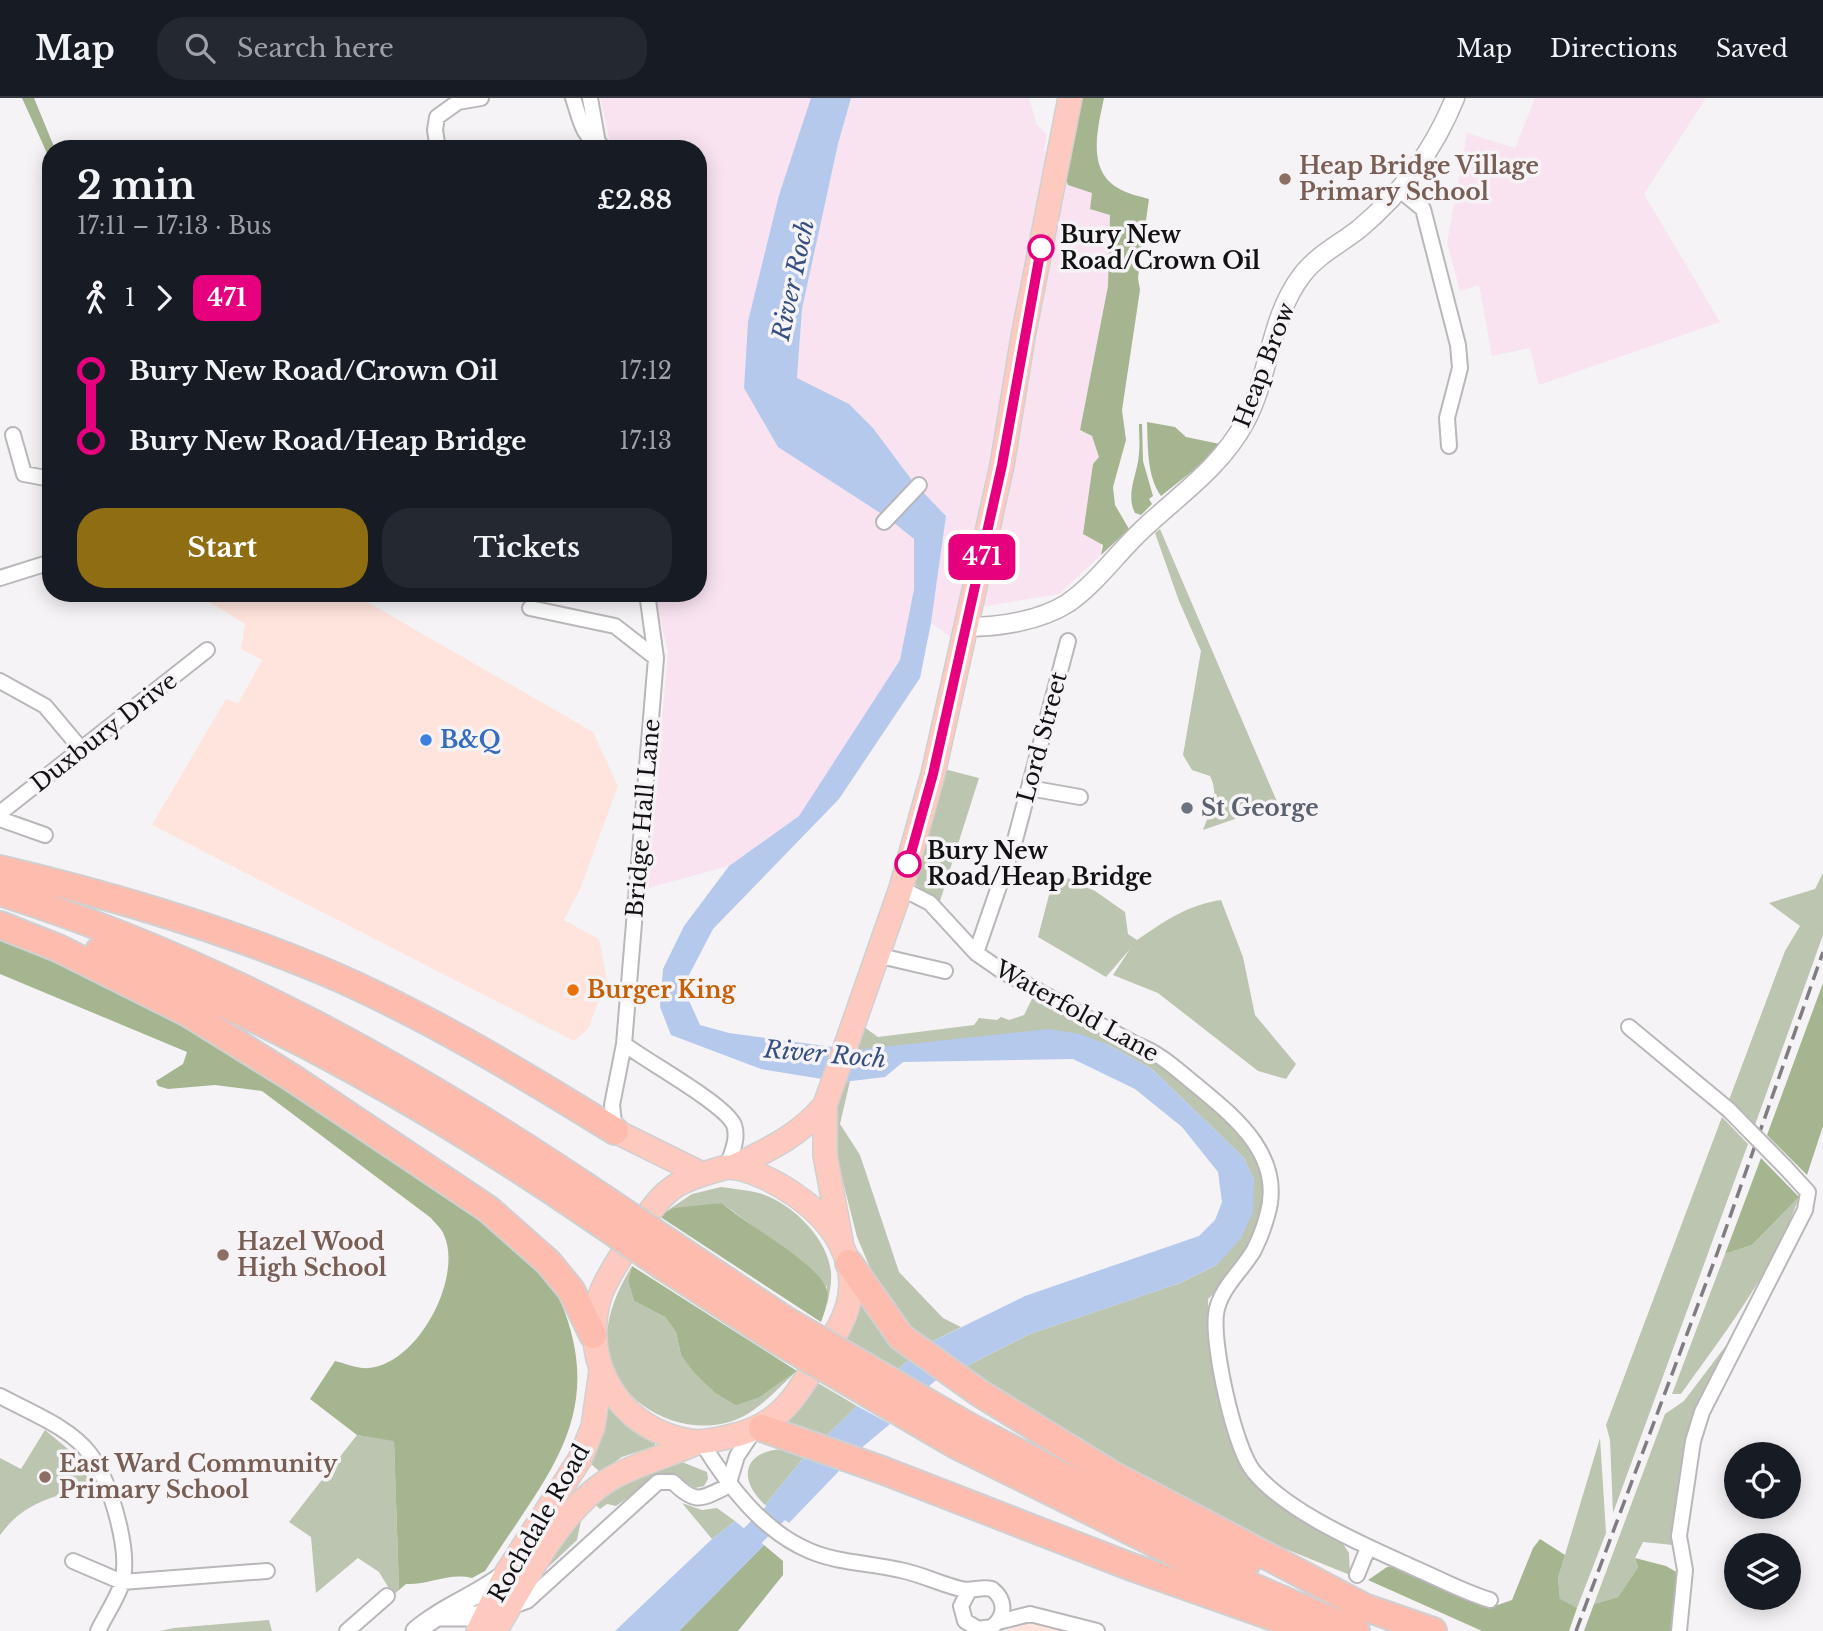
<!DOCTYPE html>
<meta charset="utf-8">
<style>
:root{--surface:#171b24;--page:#242831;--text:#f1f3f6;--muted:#9ea1a6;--line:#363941;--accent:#8f6e13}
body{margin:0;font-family:"Libre Baskerville",serif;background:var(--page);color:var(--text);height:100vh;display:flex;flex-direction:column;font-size:26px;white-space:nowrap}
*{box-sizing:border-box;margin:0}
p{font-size:23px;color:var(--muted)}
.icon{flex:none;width:38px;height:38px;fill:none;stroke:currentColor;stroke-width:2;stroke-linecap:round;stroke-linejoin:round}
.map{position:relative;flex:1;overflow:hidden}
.sheet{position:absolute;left:42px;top:42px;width:665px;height:462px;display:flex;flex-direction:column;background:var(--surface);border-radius:28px;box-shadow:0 4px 18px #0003}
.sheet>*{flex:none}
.badge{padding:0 14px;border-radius:10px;font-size:24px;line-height:46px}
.tools{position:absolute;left:1724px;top:1344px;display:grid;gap:14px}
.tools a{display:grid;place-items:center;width:77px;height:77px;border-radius:50%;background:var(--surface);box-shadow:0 4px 18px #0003;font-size:35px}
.map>.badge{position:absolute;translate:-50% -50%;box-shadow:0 0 0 4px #fff}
.legs{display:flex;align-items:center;gap:10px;height:77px;padding:0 35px;font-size:23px}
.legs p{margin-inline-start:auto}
.overview{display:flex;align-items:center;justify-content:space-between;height:119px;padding:0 35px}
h1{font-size:38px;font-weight:800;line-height:52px}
.action{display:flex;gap:14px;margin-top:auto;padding:14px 35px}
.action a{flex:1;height:80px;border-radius:28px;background:var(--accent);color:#fff;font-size:28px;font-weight:800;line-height:80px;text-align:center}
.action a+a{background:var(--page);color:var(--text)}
ul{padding:0 35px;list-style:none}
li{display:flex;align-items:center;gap:24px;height:70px;font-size:26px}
li i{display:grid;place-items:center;width:10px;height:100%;margin:0 9px;background:currentColor}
li i::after{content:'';width:18px;height:18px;margin:-9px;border:5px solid;border-radius:50%;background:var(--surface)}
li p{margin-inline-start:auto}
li:first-child i{background:linear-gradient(#0000 50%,currentColor 0)}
li:last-child i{background:linear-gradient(currentColor 50%,#0000 0)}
header{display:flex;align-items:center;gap:42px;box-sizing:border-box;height:98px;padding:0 35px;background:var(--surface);border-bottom:2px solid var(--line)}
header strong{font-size:33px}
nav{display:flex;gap:38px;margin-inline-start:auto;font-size:24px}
.search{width:490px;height:63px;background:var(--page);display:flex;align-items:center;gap:18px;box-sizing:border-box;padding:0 24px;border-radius:28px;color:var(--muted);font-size:26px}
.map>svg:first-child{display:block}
.commercial{fill:#fee4dc}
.industrial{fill:#f9e3f1}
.green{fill:#bbc5af}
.forest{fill:#a4b590}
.water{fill:#b5c9ec}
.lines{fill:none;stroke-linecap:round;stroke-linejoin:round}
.river{stroke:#b5c9ec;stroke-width:23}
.minor-casing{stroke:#b9b7b9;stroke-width:18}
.tertiary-casing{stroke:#b9b7b9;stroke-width:21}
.secondary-casing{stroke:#b9b7b9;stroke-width:23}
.trunk-casing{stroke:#d0d0d0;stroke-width:26}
.motorway-casing{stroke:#d0d0d0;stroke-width:30}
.minor{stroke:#fff;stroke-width:14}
.tertiary{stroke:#fff;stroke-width:18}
.secondary{stroke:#fff;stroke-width:19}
.trunk{stroke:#fecabf;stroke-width:23}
.motorway{stroke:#febcaf;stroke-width:26}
.rail{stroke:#7f7d7f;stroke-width:3.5;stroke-dasharray:14 7;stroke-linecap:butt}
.minor-bridge-casing{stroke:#b9b7b9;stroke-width:18;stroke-linecap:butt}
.motorway-bridge-casing{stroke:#d0d0d0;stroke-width:30;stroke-linecap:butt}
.minor-bridge{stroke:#fff;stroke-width:14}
.motorway-bridge{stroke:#febcaf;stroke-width:26}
.line-1-casing{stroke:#fff;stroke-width:16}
.line-1{stroke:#e6007e;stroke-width:10}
.education-dot{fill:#8d6e63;stroke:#f6f3f6;stroke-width:2.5}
.stop-1-dot{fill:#fff;stroke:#e6007e;stroke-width:3.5}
.shop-dot{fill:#3f7fe0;stroke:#f6f3f6;stroke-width:2.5}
.worship-dot{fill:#6b7280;stroke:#f6f3f6;stroke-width:2.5}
.food-dot{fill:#e8710a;stroke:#f6f3f6;stroke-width:2.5}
.labels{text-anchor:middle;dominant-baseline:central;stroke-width:7;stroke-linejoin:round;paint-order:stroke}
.education-label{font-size:23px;font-weight:bold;fill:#785e54;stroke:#f6f3f6;text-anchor:start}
.stop-label{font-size:23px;font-weight:bold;fill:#131213;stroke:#f6f3f6;text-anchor:start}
.street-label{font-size:23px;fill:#131213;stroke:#f6f3f6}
.shop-label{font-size:23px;font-weight:bold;fill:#366cbe;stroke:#f6f3f6;text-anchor:start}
.worship-label{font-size:23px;font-weight:bold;fill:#5b616d;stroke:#f6f3f6;text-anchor:start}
.food-label{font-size:23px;font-weight:bold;fill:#c56008;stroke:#f6f3f6;text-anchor:start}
.water-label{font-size:24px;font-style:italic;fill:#35507f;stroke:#f6f3f6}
</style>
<header>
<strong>Map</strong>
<div class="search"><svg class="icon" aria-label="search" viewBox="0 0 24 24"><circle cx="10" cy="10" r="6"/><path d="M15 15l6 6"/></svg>Search here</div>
<nav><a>Map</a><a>Directions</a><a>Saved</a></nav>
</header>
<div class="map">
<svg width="1823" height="1533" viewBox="0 0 1823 1533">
<rect width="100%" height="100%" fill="#f6f3f6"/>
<!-- commercial -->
<path class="commercial" d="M 201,495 L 352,495 L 593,634 L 618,688 L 580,791 L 564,822 L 599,841 L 607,882 L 588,931 L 574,943 L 152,727 L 226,601 L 238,606 L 262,562 L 241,551 L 245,526 L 200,498 Z
M 1021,1525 L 1041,1527 L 1064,1533 L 1007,1533 Z"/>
<!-- industrial -->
<path class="industrial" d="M 600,0 L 811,0 L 779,97 L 748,223 L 744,290 L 871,408 L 914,441 L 914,491 L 900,562 L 799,718 L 729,768 L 648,790 L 668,553 L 653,495 L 698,495 L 698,51 L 609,51 L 609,39 Z
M 851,0 L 1029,0 L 1037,27 L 1047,36 L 1044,53 L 1067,57 L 1110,117 L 1108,188 L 1080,332 L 1092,338 L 1100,360 L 1101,457 L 1059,496 L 980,509 L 954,541 L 931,525 L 946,418 L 914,385 L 873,330 L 849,306 L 797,280 L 802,211 L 838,46 Z
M 1535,0 L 1706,0 L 1644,96 L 1720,224 L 1539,287 L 1530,250 L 1492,258 L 1479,187 L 1460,193 L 1447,145 L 1467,35 L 1515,50 Z"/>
<!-- green -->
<path class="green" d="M 1160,431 L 1278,706 L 1203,732 C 1210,713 1220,698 1210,678 L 1192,672 L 1183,657 L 1201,553 L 1179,503 L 1155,435 Z
M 944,671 L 979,680 L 940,803 L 910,783 Z
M 1055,774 L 1095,793 L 1125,814 L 1128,836 L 1137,842 C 1165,823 1187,807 1221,802 L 1243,859 L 1255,917 L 1296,966 L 1286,981 L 1258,973 L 1158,895 L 1113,877 L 1130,851 L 1106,879 L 1038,839 Z
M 1823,775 L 1823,837 L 1755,1027 L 1729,1002 L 1785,853 L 1800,828 L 1769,805 L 1815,791 Z
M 1033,899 C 1105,936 1247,998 1266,1084 C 1270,1102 1261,1120 1254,1136 C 1244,1159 1228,1184 1208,1201 L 1209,1222 L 1236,1351 L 1343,1446 L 1349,1455 L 1350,1477 L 1276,1447 L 1115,1366 L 961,1271 L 1030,1236 L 1180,1185 L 1217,1167 L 1254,1082 L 1244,1060 L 1152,971 L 1107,946 L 855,952 L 864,929 L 878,939 L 974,927 L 979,920 L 997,922 L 1001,919 L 1009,922 L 1024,917 Z
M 850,983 L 840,1026 L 860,1057 L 899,1174 L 943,1220 L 961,1229 L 925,1247 L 886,1207 L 857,1139 L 835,1052 L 835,1009 L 843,984 Z
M 1722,1019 L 1748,1046 L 1613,1415 L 1610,1342 L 1606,1327 Z
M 721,1089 C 734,1091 747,1092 759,1095 C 791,1104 829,1141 831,1175 C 832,1185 829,1197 827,1207 L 827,1189 L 814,1174 L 722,1105 L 659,1118 L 692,1096 Z
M 1799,1099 C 1774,1172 1725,1234 1681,1296 L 1672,1296 L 1725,1156 L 1752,1147 Z
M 632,1168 L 628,1183 L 634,1203 L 665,1219 L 676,1234 L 681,1257 L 714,1294 L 760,1299 L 797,1273 C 781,1287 763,1308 744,1318 C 692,1345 619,1312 608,1254 C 603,1223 617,1193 632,1168 Z
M 862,1198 L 911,1260 L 897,1272 L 845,1241 Z
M 1737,1233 L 1684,1358 L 1673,1447 L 1643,1444 L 1635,1460 L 1638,1469 L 1618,1499 L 1594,1506 L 1665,1316 L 1684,1303 Z
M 818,1285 L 857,1308 L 825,1339 L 785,1327 Z
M 608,1307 L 620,1320 L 655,1343 L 655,1348 L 622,1359 L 600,1374 L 590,1365 Z
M 45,1332 L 74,1356 L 92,1387 C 53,1400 26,1402 0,1437 L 0,1360 L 21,1371 Z
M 357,1337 L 394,1342 L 399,1492 L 393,1497 L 379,1474 L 358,1460 L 316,1495 L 311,1439 L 289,1424 Z
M 1600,1340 L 1606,1435 L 1577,1510 L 1560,1502 L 1558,1480 Z
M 785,1351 L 805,1358 L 765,1407 C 737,1381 743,1352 785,1351 Z
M 682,1364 L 707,1374 L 708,1381 L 704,1388 L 695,1390 L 677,1379 L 660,1377 L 616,1408 L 607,1406 L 600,1411 L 592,1403 L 597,1396 L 662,1367 Z
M 682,1405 L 702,1412 L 717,1410 L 735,1423 L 712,1441 Z
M 583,1413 L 577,1442 L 527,1489 Z
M 269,1522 L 272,1533 L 160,1533 L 174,1530 Z"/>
<!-- forest -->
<path class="forest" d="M 22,0 L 34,0 L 55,51 L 51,51 L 51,64 Z
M 1078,0 L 1104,0 C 1098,29 1086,72 1118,90 C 1127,96 1139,98 1149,101 L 1138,180 L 1140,192 L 1122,312 L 1126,342 L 1113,389 L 1115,407 L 1129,431 L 1101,457 L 1103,447 L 1083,436 L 1093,366 L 1099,359 L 1092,338 L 1080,332 L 1108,188 L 1110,117 L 1090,111 L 1092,95 L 1068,87 L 1065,79 Z
M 1147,324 L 1175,329 L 1186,339 L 1220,346 L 1205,363 L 1161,398 C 1147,378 1148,351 1147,324 Z
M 1139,326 L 1142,326 L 1143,363 L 1153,398 L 1149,401 L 1152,406 L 1141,417 L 1135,415 C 1125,395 1138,376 1139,355 C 1140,345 1139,336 1139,326 Z
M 0,841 L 123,893 L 207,936 L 442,1091 L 519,1152 L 564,1199 L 560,1202 C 609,1318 545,1379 485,1473 L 472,1480 C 449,1474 429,1487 406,1486 L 399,1492 L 394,1343 L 357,1337 L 310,1301 L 335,1263 C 344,1265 353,1269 362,1270 C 414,1274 464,1181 444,1137 C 442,1131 435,1125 431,1120 L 262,993 L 215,987 L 168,991 L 158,988 L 156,983 L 183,966 L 187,954 L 0,876 Z
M 1823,885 L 1823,1028 L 1807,1077 L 1767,1037 Z
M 1761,1060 L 1799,1099 L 1752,1147 L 1725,1156 Z
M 722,1105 C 747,1127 811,1162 825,1187 C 831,1198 825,1213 821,1224 L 659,1118 L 674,1110 Z
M 632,1168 L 797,1273 L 760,1299 L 736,1307 L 714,1294 L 693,1273 L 681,1257 L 676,1234 L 665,1219 L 634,1203 L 628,1183 Z
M 1540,1441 L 1565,1457 L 1558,1480 L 1560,1501 L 1577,1510 L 1569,1533 L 1482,1533 L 1368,1482 L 1387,1469 L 1397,1468 L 1492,1509 L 1512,1502 L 1533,1450 Z
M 764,1447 L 783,1463 L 783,1477 L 738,1533 L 679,1533 Z
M 1635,1460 L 1666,1468 L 1680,1476 L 1674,1533 L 1584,1533 L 1594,1506 L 1618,1499 L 1638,1469 Z"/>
<!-- water -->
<path class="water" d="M 811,0 L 851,0 L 838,46 L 802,211 L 797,280 L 849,306 L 873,330 L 914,385 L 885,418 L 778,349 L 744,290 L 748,223 L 779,97 Z
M 919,390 L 946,418 L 931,525 L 920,580 L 839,701 L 713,831 L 688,879 L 687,898 L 700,927 L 729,935 L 833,949 L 822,981 L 761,971 L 671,937 L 660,909 L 663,871 L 684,828 L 729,768 L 799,718 L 900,562 L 914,491 L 914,441 L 889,421 Z
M 1049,931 L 1080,936 L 1107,946 L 1152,971 L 1244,1060 L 1254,1082 L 1253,1115 L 1241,1140 L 1217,1167 L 1180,1185 L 1030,1236 L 961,1271 L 925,1247 L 1025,1198 L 1199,1138 L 1215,1122 L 1222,1104 L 1218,1074 L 1182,1029 L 1135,991 L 1073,961 L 903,964 L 885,979 L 843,984 L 855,952 Z
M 911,1260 L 942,1277 L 927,1290 L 897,1272 Z
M 857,1308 L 890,1326 L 859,1352 L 825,1339 Z
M 805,1358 L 840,1372 L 789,1425 L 765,1407 Z
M 735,1423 L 764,1447 L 679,1533 L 615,1533 L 712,1441 Z"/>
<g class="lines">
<!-- river -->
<path class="river" d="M 731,1459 L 796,1395"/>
<defs>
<path id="minor" d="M 573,0 C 579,16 582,41 600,46
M 590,0 L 599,51
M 438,51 L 435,32 L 437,19 L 458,4 L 481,0
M 1400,92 L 1423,111 L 1458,247 L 1460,270 L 1447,320 L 1449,348
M 13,337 L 24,376 L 51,381
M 884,424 L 919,387
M 0,480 L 51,464
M 530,510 L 615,528 L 656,560
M 0,583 L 45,608 L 82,652
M 1029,690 L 1080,699
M 0,715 L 207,552
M 0,721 L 45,737
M 901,790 L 930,805 L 976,855 L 1002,873 L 1135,946 C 1160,955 1176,971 1196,987 C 1236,1020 1285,1059 1267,1118 C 1264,1129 1259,1142 1254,1152 C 1242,1173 1219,1191 1216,1216 C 1212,1247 1234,1350 1254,1374 C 1288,1415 1364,1447 1412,1469 C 1438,1480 1463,1494 1490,1502
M 976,855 L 1015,742 L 1068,543
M 876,857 L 945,873
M 1629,929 L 1729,1012
M 624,946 C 646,963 725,1006 734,1027 C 739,1041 731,1056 727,1069
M 615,1033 L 612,1007 L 624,946 L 656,560 L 647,495
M 0,1298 C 29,1314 70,1329 90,1356 C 110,1383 131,1452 122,1485 C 117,1501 105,1518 98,1533
M 702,1345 C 728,1387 762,1433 810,1453 C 838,1465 871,1465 900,1472 C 921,1476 940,1486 961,1491 C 972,1494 980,1488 992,1491 C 1006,1502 1006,1518 992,1529 L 978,1531 L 965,1523 L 961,1508 L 969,1493
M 728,1388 L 737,1358 L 753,1334
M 73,1463 L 122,1484 L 267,1473
M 1357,1477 L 1368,1450
M 510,1509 L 527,1503 L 658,1384 L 673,1384 C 696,1407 701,1401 728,1388
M 998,1524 L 1030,1516 L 1097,1533
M 347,1533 L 387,1498
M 1679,1533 L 1685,1472 L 1679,1438 L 1693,1343 L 1702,1314 L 1805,1112 L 1808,1094 L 1785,1069"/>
<path id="tertiary" d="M 966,529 C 999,529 1040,523 1068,505 C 1097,485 1118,454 1143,431 C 1179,397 1221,369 1245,324 C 1270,278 1269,220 1302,177 C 1317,157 1340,146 1359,131 C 1402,95 1434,52 1455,0"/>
<path id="secondary" d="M 438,1518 L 478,1518 L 498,1512
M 416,1533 C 444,1509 477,1499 506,1476"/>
<path id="trunk" d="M 615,1033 L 702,1076
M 727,1069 C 748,1069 778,1085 795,1097 C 833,1123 863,1166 846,1213 C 840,1232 827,1248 817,1264 C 791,1305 778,1328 728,1339 C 702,1345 693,1346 667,1337 C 609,1316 581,1252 601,1195 C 609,1175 622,1157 633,1140 C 645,1121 657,1099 677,1087 C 692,1078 710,1074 727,1069 Z
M 733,1069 C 768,1052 799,1038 825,1007
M 841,1143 L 825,1057 L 825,1007 L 901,790 L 933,676 L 1002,367 L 1023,239 L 1070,0
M 478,1533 L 507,1474 L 580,1361 L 593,1329 L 601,1273
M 495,1533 C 525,1484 560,1411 610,1381 C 636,1366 667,1358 694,1346"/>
<path id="motorway" d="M 0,771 C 110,797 218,829 323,873 C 424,916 521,975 615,1033
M 0,794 C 217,862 415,973 603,1100
M 0,827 L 58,850 L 188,915 L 291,979 L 488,1111 L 548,1164 L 571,1192 L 593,1237
M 99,853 C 277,922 434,1012 591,1119
M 676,1149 L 787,1223
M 849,1165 L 901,1239 L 981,1296 L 1113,1377 L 1366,1510
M 664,1169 L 775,1241
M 968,1328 L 1109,1402 L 1247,1465
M 762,1330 L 882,1372 L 1129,1468 L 1313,1533
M 956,1347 L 1183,1459 L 1356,1533
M 1352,1505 L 1433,1533"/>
</defs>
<!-- minor casing -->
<use href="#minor" class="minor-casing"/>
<!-- tertiary casing -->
<use href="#tertiary" class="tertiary-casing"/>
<!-- secondary casing -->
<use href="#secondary" class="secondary-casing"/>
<!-- trunk casing -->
<use href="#trunk" class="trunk-casing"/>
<!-- motorway casing -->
<use href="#motorway" class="motorway-casing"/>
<!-- minor -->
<use href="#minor" class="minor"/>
<!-- tertiary -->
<use href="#tertiary" class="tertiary"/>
<!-- secondary -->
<use href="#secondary" class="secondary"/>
<!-- trunk -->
<use href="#trunk" class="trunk"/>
<!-- motorway -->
<use href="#motorway" class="motorway"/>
<!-- rail -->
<path class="rail" d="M 1576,1533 L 1718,1153 L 1823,854"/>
<defs>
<path id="minor-bridge" d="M 1729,1012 L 1785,1069"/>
<path id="motorway-bridge" d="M 603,1100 L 676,1149
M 591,1119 L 664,1169
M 787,1223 L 968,1328
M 775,1241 L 956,1347"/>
</defs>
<!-- minor-bridge casing -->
<use href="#minor-bridge" class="minor-bridge-casing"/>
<!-- motorway-bridge casing -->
<use href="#motorway-bridge" class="motorway-bridge-casing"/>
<!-- minor-bridge -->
<use href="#minor-bridge" class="minor-bridge"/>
<!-- motorway-bridge -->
<use href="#motorway-bridge" class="motorway-bridge"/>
</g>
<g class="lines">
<defs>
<path id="line-1" d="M 908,766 L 933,676 L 1002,367 L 1041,150"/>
</defs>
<!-- line-1 casing -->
<use href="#line-1" class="line-1-casing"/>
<!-- line-1 -->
<use href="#line-1" class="line-1"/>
</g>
<!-- markers -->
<g class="education-dot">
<circle cx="1285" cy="81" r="7"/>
<circle cx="223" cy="1157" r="7"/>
<circle cx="45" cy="1379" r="7"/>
</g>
<g class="stop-1-dot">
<circle cx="1041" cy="150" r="12"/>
<circle cx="908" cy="766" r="12"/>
</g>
<circle class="shop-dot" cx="426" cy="642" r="7"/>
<circle class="worship-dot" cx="1187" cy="710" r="7"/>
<circle class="food-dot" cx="573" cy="892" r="7"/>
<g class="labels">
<!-- education labels -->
<g class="education-label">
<text x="1299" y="68">Heap Bridge Village<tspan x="1299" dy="26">Primary School</tspan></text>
<text x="237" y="1144">Hazel Wood<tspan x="237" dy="26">High School</tspan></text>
<text x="59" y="1366">East Ward Community<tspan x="59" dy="26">Primary School</tspan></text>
</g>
<!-- stop labels -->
<g class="stop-label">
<text x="1060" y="137">Bury New<tspan x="1060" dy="26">Road/Crown Oil</tspan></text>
<text x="927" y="753">Bury New<tspan x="927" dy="26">Road/Heap Bridge</tspan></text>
</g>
<!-- street labels -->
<g class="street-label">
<text transform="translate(1264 267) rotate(-69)">Heap Brow</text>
<text transform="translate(104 634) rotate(-38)">Duxbury Drive</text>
<text transform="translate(1042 639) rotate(-75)">Lord Street</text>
<text transform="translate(643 720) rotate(-85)">Bridge Hall Lane</text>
<text transform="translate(1077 913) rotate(29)">Waterfold Lane</text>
<text transform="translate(539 1425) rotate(-60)">Rochdale Road</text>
</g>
<!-- shop labels -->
<g class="shop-label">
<text x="440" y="642">B&amp;Q</text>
</g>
<!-- worship labels -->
<g class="worship-label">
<text x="1201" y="710">St George</text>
</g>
<!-- food labels -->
<g class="food-label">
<text x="587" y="892">Burger King</text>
</g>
<!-- water labels -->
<g class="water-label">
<text transform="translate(793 182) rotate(-78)">River Roch</text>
<text transform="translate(825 956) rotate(5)">River Roch</text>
</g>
</g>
</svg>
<div class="tools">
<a><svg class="icon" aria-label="locate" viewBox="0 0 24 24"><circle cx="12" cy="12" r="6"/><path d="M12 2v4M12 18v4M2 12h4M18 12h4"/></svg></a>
<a><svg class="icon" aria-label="layers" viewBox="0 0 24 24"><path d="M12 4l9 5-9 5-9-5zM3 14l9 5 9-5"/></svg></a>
</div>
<b class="badge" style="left:982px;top:459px;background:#e6007e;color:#fff">471</b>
<section class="sheet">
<div class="overview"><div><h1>2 min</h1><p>17:11 – 17:13 · Bus</p></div><b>£2.88</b></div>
<div class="legs"><svg class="icon" aria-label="walk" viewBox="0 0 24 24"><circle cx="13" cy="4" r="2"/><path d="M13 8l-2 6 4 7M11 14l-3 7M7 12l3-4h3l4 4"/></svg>1<svg class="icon" aria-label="forward" viewBox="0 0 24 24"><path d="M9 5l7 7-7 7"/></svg><b class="badge" style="background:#e6007e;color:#fff">471</b></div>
<ul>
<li><i style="color:#e6007e"></i><b>Bury New Road/Crown Oil</b><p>17:12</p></li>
<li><i style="color:#e6007e"></i><b>Bury New Road/Heap Bridge</b><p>17:13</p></li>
</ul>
<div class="action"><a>Start</a><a>Tickets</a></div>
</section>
</div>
